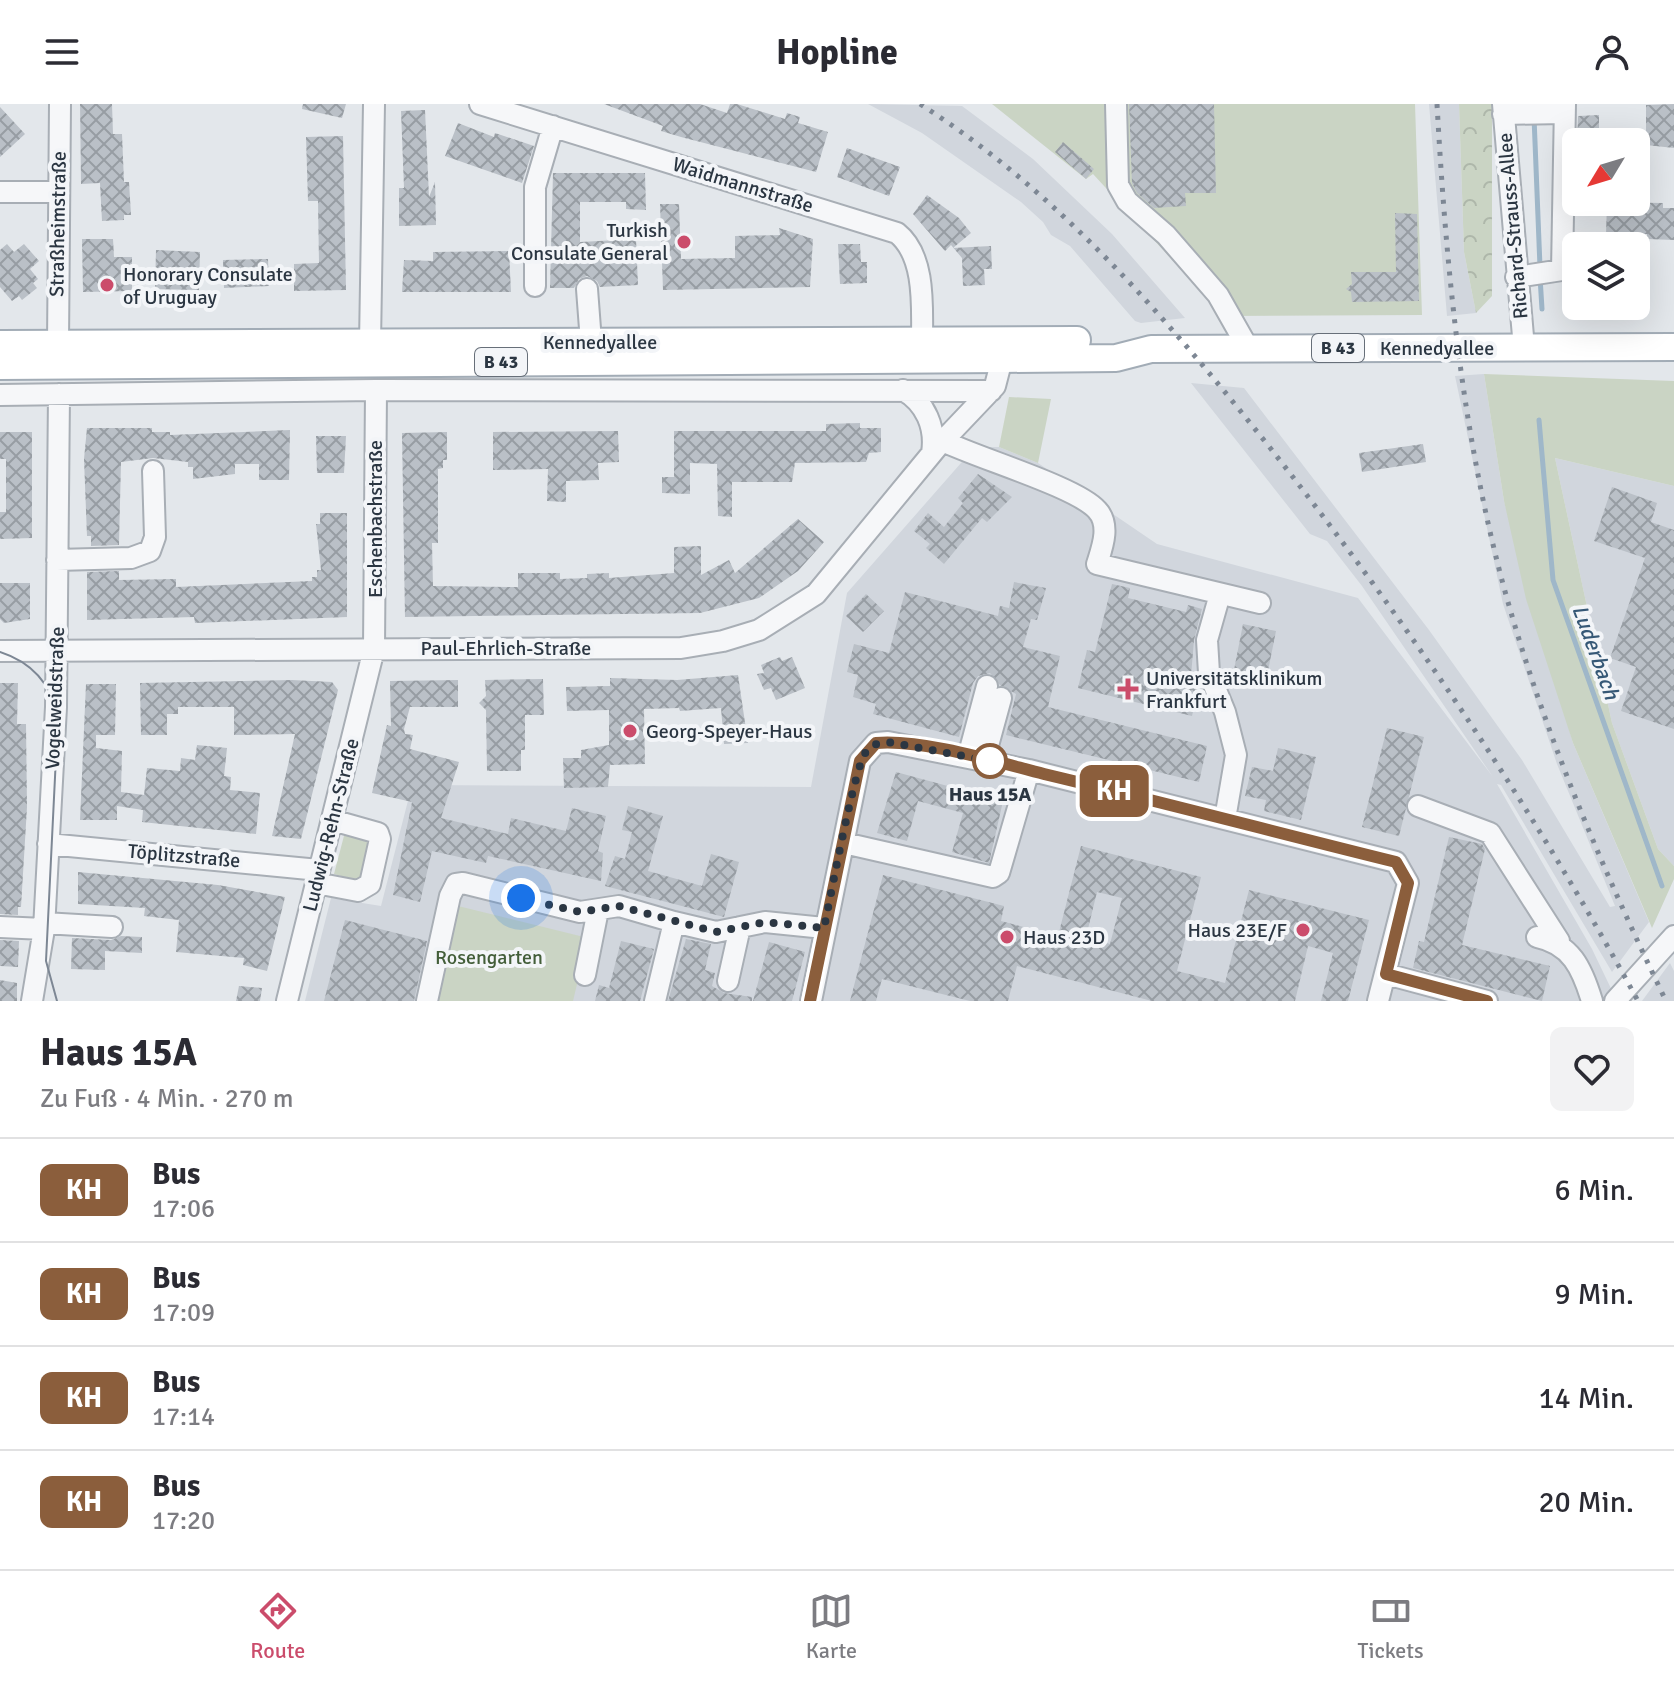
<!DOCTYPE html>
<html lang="de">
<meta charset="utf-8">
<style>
:root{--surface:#fff;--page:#f2f2f3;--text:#2b2b33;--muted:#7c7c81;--line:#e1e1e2;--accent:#cb4c6b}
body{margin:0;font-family:Signika,sans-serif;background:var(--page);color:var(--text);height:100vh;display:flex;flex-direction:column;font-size:30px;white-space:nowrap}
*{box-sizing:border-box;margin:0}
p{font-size:26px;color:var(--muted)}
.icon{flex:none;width:44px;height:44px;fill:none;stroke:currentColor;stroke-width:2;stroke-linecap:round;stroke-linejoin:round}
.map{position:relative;height:897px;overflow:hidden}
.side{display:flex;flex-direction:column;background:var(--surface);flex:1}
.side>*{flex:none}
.badge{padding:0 16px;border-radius:12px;font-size:28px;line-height:52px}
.needle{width:52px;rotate:232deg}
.buttons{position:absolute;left:1562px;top:24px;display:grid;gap:16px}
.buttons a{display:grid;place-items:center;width:88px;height:88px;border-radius:12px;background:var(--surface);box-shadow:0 8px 32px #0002;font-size:40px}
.you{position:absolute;width:40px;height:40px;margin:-20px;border:6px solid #fff;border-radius:50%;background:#1a73e8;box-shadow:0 0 0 12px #1a73e833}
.map>.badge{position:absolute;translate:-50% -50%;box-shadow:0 0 0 4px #fff}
.round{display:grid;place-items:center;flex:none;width:84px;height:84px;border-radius:12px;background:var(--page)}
.summary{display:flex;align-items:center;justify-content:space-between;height:136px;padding:0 40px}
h1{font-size:38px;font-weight:700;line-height:60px}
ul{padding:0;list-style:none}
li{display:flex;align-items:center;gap:24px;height:104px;padding:0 40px;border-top:2px solid var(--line)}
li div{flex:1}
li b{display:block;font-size:30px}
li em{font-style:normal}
li .badge{min-width:88px;font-weight:700;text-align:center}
header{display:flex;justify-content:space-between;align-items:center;height:104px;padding:0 40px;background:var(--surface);font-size:36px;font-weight:700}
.tabs{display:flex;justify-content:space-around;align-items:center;height:112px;border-top:2px solid var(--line);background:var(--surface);font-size:22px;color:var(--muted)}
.tabs a{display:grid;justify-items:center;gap:4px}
.tabs .active{color:var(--accent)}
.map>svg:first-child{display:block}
.built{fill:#d1d6dd}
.green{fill:#cad4c4}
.forest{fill:url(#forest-crowns)}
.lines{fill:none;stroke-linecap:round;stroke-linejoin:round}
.stream{stroke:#9fb7c9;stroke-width:5}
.building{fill:url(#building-cross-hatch);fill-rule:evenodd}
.minor-casing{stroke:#a8aeb5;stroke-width:24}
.major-casing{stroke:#a2acb6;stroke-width:30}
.minor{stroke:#f6f7f9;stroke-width:20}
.major{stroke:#fff;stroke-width:26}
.tram{stroke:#7d8794;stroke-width:2}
.rail{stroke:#7d8794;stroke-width:5;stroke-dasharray:4 8;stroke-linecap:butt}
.line-casing{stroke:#fff;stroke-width:18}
.line{stroke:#8b5e3c;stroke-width:12}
.walk{stroke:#2b3642;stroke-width:8;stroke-dasharray:0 14.4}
.poi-dot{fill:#cb4c6b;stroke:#f3f5f8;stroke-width:3}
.stop-dot{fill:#fff;stroke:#8b5e3c;stroke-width:4}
.labels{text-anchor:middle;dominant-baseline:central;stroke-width:8;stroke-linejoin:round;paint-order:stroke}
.shield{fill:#f3f5f8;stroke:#676f79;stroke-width:2}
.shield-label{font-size:18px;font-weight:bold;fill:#2b3642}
.street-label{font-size:20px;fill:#2b3642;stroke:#f3f5f8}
.poi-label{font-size:20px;fill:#2b3642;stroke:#f3f5f8;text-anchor:start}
.stop-label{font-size:20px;font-weight:bold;fill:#2b3642;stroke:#f3f5f8}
.park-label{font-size:20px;fill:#435e39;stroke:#f3f5f8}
.water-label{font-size:22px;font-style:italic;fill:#365876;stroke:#f3f5f8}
</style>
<header><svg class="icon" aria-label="menu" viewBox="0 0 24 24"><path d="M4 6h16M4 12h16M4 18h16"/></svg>Hopline<svg class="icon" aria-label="person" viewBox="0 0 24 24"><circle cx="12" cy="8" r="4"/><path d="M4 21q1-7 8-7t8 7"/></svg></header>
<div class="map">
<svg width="1674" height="897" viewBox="0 0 1674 897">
<defs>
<pattern id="forest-crowns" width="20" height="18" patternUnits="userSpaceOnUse" patternTransform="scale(2)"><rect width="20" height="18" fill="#cad4c4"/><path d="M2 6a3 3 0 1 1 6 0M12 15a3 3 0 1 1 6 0" fill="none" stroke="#aeb7aa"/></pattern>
<pattern id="building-cross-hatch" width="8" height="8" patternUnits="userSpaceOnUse" patternTransform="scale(2)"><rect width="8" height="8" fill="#bac0c7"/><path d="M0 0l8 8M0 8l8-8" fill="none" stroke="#979da3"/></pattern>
</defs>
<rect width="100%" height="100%" fill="#e3e7eb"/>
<!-- built -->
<path class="built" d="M 868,0 L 962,2 L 1033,55 L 1112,130 L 1185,214 L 1141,219 L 1135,217 L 1070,142 L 1051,131 L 1043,118 L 1021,98 L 922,29 Z
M 1429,0 L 1459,0 L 1464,148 L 1476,209 L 1447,212 Z
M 1484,270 L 1504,397 L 1573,639 L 1649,818 L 1612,868 L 1501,681 L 1497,680 L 1592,845 L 1617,897 L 305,897 L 331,794 L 381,802 L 412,681 L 811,683 L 847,489 L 975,343 L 999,343 L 1038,359 L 1157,440 L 1358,494 L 1493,673 L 1362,482 L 1327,437 L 1310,430 L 1191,279 L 1244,284 L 1429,526 L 1522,656 L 1610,803 L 1615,802 L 1557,660 L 1503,500 L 1455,272 Z
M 1555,354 L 1674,382 L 1674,762 L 1658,745 L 1612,619 Z
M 1670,859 L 1674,867 L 1674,897 L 1642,897 Z"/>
<!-- green -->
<path class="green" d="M 992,0 L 1415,0 L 1422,211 L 1224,212 L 1093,70 L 1086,75 Z
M 1484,270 L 1674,277 L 1674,382 L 1555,354 L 1612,619 L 1658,745 L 1674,762 L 1674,775 L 1652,824 L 1573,639 L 1526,495 L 1504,397 Z
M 1009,293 L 1051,295 L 1038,359 L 999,343 Z
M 345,728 L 370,734 L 359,777 L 334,770 Z
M 458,802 L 588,834 L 573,897 L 435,897 Z"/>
<!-- forest -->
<path class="forest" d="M 1459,0 L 1492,0 L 1492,192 L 1476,209 L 1464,148 Z"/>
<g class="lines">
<!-- stream -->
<path class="stream" d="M 1534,13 L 1540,163
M 1540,173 L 1542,205
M 1539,316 L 1553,476 L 1662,782"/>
</g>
<!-- building -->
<path class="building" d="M 80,0 L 112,0 L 113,30 L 122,30 L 124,78 L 129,78 L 131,111 L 124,111 L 124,116 L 102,117 L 100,79 L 81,80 Z
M 303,0 L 346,0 L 342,14 L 302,5 Z
M 604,0 L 700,0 L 727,9 L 730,0 L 737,0 L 785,15 L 787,9 L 800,13 L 798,19 L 828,28 L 816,68 L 681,33 L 661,27 L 663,22 Z
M 1129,0 L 1214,0 L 1216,89 L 1185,89 L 1186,102 L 1154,104 L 1137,89 L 1132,79 Z
M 1674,0 L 1674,44 L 1646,41 L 1646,1 Z
M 0,3 L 25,30 L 0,53 Z
M 425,6 L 429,93 L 435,78 L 436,121 L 399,122 L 399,84 L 404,84 L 401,7 Z
M 1599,11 L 1599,38 L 1577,38 L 1578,12 Z
M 458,19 L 494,33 L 495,29 L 534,42 L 522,79 L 445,52 Z
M 343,32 L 346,186 L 294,187 L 294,160 L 319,159 L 318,97 L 308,97 L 306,33 Z
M 1063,38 L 1094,65 L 1086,75 L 1055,48 Z
M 847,44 L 900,63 L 889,92 L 837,73 Z
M 553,69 L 645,69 L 646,106 L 626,105 L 626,98 L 580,98 L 580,138 L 636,135 L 638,181 L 600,183 L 597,177 L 587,172 L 579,175 L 574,184 L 550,184 Z
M 927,91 L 959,114 L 971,129 L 953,144 L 991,142 L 992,165 L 984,165 L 985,181 L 963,182 L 962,154 L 951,141 L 945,147 L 913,110 Z
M 1607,98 L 1663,99 L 1663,104 L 1674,104 L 1674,136 L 1647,135 L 1647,130 L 1606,131 Z
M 660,100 L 679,100 L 681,155 L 735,154 L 735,132 L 780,131 L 779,124 L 813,135 L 810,183 L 663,186 Z
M 1395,109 L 1417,110 L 1419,197 L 1352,198 L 1351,188 L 1346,185 L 1352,180 L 1351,168 L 1396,168 Z
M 82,135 L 113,135 L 114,153 L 132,153 L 132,187 L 83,188 Z
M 7,140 L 14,148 L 24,140 L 39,157 L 30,165 L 38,175 L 33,179 L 37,184 L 22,196 L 19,192 L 12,197 L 0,183 L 0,146 Z
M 838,140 L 860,140 L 861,158 L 867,158 L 867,179 L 840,180 Z
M 156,146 L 200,148 L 199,186 L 155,185 Z
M 509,147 L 511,188 L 402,188 L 404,156 L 433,157 L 433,148 Z
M 268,155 L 269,182 L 224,184 L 223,156 Z
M 860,319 L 860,324 L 881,324 L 881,348 L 869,349 L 866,358 L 795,359 L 792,378 L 732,378 L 732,413 L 718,412 L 717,360 L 690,359 L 690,390 L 662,389 L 662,373 L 674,373 L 674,327 L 826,327 L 826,320 Z
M 87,324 L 152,324 L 152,328 L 170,328 L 170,331 L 290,326 L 289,376 L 259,376 L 259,360 L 235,360 L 235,370 L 193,375 L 193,363 L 188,363 L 188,358 L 153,354 L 121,358 L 119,441 L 91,442 L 91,432 L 87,432 L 84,355 Z
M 618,327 L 619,358 L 598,359 L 599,376 L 566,377 L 566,398 L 547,397 L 548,365 L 493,366 L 493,328 Z
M 0,328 L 32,328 L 32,434 L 0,435 L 0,408 L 6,408 L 6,355 L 0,355 Z
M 447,328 L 447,356 L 443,356 L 443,364 L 438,365 L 438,439 L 432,439 L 433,482 L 518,483 L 518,469 L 560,469 L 560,475 L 587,474 L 587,470 L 609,469 L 609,474 L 674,469 L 674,443 L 701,442 L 701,471 L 729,456 L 735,469 L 798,415 L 824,438 L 798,467 L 759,494 L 700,509 L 405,513 L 402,329 Z
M 316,332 L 346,332 L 344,369 L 317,369 Z
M 1423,340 L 1426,358 L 1362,368 L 1359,349 Z
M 978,370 L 1012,393 L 987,418 L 982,414 L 944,460 L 926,444 L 930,440 L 914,427 L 928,409 L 944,423 L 963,399 L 958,394 Z
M 1612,383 L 1657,399 L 1651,418 L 1674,426 L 1674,625 L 1621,607 L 1636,563 L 1610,554 L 1645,454 L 1594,437 Z
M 320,409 L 347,409 L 347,513 L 195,519 L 194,513 L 87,516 L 87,468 L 119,467 L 119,476 L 176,475 L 176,483 L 312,477 L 312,473 L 317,473 L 317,466 L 321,466 L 316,420 L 320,420 Z
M 1014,478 L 1046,484 L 1037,516 L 1031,515 L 1023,543 L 1060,552 L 1048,603 L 1207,642 L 1199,678 L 1006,631 L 1016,590 L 1000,581 L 990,569 L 978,572 L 973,579 L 959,633 L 873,610 L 876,600 L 853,593 L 858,571 L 847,568 L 854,540 L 889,549 L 905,488 L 998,512 L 1000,502 L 1009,504 Z
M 0,479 L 30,479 L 30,515 L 4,519 L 0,515 Z
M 1112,480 L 1130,484 L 1128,494 L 1186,508 L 1188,501 L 1202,505 L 1194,536 L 1191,572 L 1197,574 L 1199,580 L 1192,612 L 1078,584 L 1087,546 L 1095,548 Z
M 866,490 L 884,507 L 863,528 L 846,512 Z
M 1243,520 L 1276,527 L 1265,582 L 1232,576 Z
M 780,553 L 782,557 L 792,553 L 805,584 L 776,596 L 771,584 L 764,586 L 757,570 L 764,569 L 761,561 Z
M 738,571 L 748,639 L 724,640 L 721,604 L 680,607 L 679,604 L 644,605 L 645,660 L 610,661 L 608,683 L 564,684 L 563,654 L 581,654 L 581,646 L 609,641 L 609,606 L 567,607 L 566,583 L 610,582 L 610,574 L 677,576 Z
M 543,575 L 544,611 L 525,611 L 525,646 L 521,646 L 521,667 L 487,667 L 486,606 L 479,599 L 486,592 L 485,576 Z
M 292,576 L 332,578 L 338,586 L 301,735 L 272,732 L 295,630 L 234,631 L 234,603 L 178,603 L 178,610 L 167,610 L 167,631 L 141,631 L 140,579 Z
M 458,576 L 458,603 L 410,603 L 404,625 L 405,630 L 413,631 L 410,645 L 459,658 L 441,714 L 508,730 L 511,714 L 566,727 L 572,704 L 606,712 L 598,747 L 603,749 L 601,777 L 488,752 L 486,759 L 432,747 L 420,798 L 393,791 L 412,698 L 372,689 L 387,621 L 391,622 L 390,577 Z
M 0,579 L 18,579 L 17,620 L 26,620 L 27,703 L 21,803 L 18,803 L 18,811 L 0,810 Z
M 86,580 L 116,580 L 115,631 L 96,631 L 96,644 L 122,647 L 121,688 L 144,691 L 147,664 L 180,667 L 181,654 L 195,656 L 197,641 L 227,644 L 224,672 L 231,673 L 230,686 L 260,689 L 256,730 L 142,718 L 143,706 L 117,702 L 117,716 L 80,716 Z
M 1387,624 L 1424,633 L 1399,732 L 1362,723 Z
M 1278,644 L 1316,653 L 1301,716 L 1264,707 L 1266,696 L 1245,692 L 1252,663 L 1273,667 Z
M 896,668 L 1003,697 L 989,759 L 952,748 L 963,709 L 918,697 L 907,737 L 877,729 Z
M 628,702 L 663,712 L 648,767 L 702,782 L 711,750 L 739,758 L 724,813 L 605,782 L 615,752 L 625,755 L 632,728 L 622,726 Z
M 1449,733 L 1482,740 L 1485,745 L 1462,841 L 1550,862 L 1542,897 L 1413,864 L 1419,837 L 1424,838 Z
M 1081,742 L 1201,773 L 1177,867 L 1225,879 L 1249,786 L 1369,816 L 1348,897 L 1321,897 L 1333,849 L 1308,842 L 1295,897 L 1152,897 L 1017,862 L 1008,897 L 970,897 L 882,875 L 876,897 L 850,897 L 883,771 L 1004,802 L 1001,817 L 1058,832 ZM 1097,788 L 1122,794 L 1110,840 L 1086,833 Z
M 78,768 L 218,781 L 285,793 L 267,867 L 243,861 L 244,854 L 176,848 L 179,816 L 144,812 L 145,804 L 78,800 Z
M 345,816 L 427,837 L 414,897 L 324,897 Z
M 121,832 L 142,833 L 142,849 L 105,847 L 105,866 L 71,865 L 72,834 L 111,836 Z
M 686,835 L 711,840 L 705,866 L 715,869 L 712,882 L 724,889 L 752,893 L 752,897 L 668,897 Z
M 0,836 L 19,837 L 18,863 L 0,862 Z
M 621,837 L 654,845 L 640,897 L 595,897 L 599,881 L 609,884 Z
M 769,838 L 805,848 L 792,897 L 753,897 Z
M 0,876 L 17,879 L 17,897 L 0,897 Z
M 239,882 L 262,884 L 260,897 L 236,897 Z"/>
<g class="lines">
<defs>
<path id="minor" d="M 480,0 L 897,129 C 926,152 922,204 922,237
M 1116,0 L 1118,81 L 1127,97 L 1166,131 L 1218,191 L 1248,244
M 1503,0 L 1524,244
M 1503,10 L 1564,9
M 0,88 L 59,88
M 1516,173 L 1562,166 L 1565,0
M 535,182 L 535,83 L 553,22
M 587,185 L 591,238
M 370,239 L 374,0
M 58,240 L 60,0
M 903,286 C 926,299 936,324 932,349
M 0,291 L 376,286 L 991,287
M 943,337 C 977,354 1077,383 1097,406 C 1111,421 1102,444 1097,460 L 1260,499
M 57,456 L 131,454 L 150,447 L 155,433 L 153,367
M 1220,490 L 1207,536 L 1209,569 L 1225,608 L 1236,651 L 1225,715
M 0,547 L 681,544 L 723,537 L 759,526 L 816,490 L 938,342 L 995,282 L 1002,255 L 993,247
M 968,653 L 987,582
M 984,656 L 1001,594
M 1418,702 L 1490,729 L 1559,837
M 844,739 L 993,773 L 999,769 L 1029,666
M 48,740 L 319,766
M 316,779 L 358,787 L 370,780 L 380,735 L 378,729 L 332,716
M 44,819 L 112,823
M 0,823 L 44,825
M 1537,833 C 1571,840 1582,864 1592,897
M 1386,870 L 1487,897
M 585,871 L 598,806
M 728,877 L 740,823
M 32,897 L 44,825 L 56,603 L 59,290
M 287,897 L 374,545 L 376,286
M 427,897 L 450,792 L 456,780 L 463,779 L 580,808 L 619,802 L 674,818
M 655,897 L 674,818 L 716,828 L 765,818 L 824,824
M 811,897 L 860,657 L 876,639 L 888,638 L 1029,666 L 1396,758 L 1408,779 L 1378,897
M 1615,897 L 1674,832"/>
<path id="major" d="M 0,240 L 1077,236
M 0,262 L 1002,255 L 1116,254 L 1151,245 L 1674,243"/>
</defs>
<!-- minor casing -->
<use href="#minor" class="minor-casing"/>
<!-- major casing -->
<use href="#major" class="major-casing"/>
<!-- minor -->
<use href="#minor" class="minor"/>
<!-- major -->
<use href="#major" class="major"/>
<!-- tram -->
<path class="tram" d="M 0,548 C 31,558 51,580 58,612 L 46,857 L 57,897"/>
<!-- rail -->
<path class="rail" d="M 920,0 C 1061,90 1167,215 1271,345 C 1408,519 1532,702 1638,897
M 1437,0 C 1446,161 1461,323 1503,480 C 1542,624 1601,762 1666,897"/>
</g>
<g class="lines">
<defs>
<path id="line" d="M 810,897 L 860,657 L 876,639 C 923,635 997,658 1044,670 C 1162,698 1278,729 1396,758 L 1408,779 L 1386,870 L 1487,897"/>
</defs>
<!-- line casing -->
<use href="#line" class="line-casing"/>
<!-- line -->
<use href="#line" class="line"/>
<!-- walk -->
<path class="walk" d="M 521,794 L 580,808 L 619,802 L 716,828 L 765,818 L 824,824 C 830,796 855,660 866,648 C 872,640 879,639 888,638 L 990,657"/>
</g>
<!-- markers -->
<g class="poi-dot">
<circle cx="684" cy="138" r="8"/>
<circle cx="107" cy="181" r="8"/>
<path d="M1124 573h8v8h8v8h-8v8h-8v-8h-8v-8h8z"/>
<circle cx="630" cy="627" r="8"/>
<circle cx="1303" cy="826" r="8"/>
<circle cx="1007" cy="833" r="8"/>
</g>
<circle class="stop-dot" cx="990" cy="657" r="16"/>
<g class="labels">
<!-- shield labels -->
<g class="shield">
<rect x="1312" y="230" width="52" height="28" rx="6"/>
<rect x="475" y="244" width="52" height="28" rx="6"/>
</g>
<g class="shield-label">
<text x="1338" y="244">B 43</text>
<text x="501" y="258">B 43</text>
</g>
<!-- street labels -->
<g class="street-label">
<text transform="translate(743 81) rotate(17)">Waidmannstraße</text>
<text transform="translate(58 120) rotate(-89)">Straßheimstraße</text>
<text transform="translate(1513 122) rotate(-95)">Richard-Strauss-Allee</text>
<text x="600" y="238">Kennedyallee</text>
<text x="1437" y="244">Kennedyallee</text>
<text transform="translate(375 415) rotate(-90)">Eschenbachstraße</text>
<text x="506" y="544">Paul-Ehrlich-Straße</text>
<text transform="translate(55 594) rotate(-88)">Vogelweidstraße</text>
<text transform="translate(331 721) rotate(-76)">Ludwig-Rehn-Straße</text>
<text transform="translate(184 752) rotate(5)">Töplitzstraße</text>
</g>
<!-- poi labels -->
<g class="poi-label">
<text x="668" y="126" text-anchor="end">Turkish<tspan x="668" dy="23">Consulate General</tspan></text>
<text x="123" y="170">Honorary Consulate<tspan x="123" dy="23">of Uruguay</tspan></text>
<text x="1146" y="574">Universitätsklinikum<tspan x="1146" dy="23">Frankfurt</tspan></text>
<text x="646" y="627">Georg-Speyer-Haus</text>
<text x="1287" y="826" text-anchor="end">Haus 23E/F</text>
<text x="1023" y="833">Haus 23D</text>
</g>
<!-- stop labels -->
<g class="stop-label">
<text x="990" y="690">Haus 15A</text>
</g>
<!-- park labels -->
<g class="park-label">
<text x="489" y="853">Rosengarten</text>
</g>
<!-- water labels -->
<g class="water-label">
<text transform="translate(1596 548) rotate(70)">Luderbach</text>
</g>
</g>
</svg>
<div class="buttons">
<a><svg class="needle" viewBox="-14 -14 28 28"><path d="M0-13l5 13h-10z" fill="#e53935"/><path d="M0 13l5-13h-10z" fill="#7c7c81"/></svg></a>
<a><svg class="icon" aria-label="layers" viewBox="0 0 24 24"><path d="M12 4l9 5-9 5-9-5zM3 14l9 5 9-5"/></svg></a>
</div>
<div class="you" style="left:521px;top:794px"></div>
<b class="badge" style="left:1114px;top:687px;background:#8b5e3c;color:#fff">KH</b>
</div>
<section class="side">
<div class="summary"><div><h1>Haus 15A</h1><p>Zu Fuß · 4 Min. · 270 m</p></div><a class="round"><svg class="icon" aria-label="heart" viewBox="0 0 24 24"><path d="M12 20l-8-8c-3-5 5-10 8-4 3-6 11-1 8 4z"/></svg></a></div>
<ul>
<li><span class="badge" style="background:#8b5e3c;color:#fff">KH</span><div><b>Bus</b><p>17:06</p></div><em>6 Min.</em></li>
<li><span class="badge" style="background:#8b5e3c;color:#fff">KH</span><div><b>Bus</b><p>17:09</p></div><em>9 Min.</em></li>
<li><span class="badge" style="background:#8b5e3c;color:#fff">KH</span><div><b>Bus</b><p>17:14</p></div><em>14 Min.</em></li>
<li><span class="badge" style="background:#8b5e3c;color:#fff">KH</span><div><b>Bus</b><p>17:20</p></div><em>20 Min.</em></li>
</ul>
</section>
<nav class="tabs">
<a class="active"><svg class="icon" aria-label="directions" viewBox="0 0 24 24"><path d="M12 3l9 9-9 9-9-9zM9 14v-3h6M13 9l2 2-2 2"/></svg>Route</a>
<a><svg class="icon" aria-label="map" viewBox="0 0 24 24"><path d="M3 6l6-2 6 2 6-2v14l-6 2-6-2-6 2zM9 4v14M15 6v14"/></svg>Karte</a>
<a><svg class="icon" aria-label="tickets" viewBox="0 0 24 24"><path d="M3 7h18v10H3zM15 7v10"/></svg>Tickets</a>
</nav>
